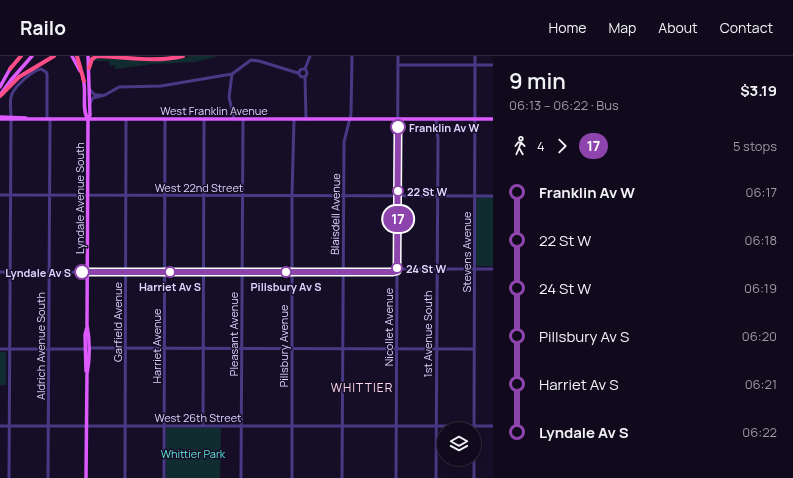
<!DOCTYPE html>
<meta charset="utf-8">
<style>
:root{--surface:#100a1c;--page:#191325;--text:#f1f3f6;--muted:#9c9aa3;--line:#302b3b}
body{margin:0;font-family:Manrope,sans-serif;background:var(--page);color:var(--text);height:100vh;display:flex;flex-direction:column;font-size:15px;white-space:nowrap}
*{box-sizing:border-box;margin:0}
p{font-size:13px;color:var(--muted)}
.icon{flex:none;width:22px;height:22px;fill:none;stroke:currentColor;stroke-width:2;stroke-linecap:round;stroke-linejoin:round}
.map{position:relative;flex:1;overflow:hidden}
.details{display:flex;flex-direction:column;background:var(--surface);width:300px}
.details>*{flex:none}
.badge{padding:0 8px;border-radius:13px;font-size:14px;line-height:26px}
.fabs{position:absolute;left:437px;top:366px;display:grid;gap:8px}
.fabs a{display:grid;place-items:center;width:44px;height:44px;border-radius:50%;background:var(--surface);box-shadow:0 2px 10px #0003,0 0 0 1px var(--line);font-size:20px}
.map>.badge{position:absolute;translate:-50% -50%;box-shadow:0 0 0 2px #fff}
.legs{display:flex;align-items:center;gap:6px;height:44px;padding:0 16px;font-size:13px}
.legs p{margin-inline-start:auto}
.head{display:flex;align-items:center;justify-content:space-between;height:68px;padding:0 16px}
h1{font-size:22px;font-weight:600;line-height:30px}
ul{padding:0 16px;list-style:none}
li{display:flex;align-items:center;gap:14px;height:48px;font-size:15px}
li i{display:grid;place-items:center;width:6px;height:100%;margin:0 5px;background:currentColor}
li i::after{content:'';width:10px;height:10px;margin:-5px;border:3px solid;border-radius:50%;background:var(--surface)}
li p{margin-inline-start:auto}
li:first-child i{background:linear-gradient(#0000 50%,currentColor 0)}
li:last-child i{background:linear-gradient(currentColor 50%,#0000 0)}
header{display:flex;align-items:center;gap:24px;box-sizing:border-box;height:56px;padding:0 20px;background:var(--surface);border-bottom:1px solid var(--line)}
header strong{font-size:19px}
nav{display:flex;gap:22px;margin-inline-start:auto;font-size:14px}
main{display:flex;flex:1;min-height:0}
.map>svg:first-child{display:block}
.green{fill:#112c30}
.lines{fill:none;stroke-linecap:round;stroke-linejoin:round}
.minor{stroke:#483985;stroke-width:3}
.major{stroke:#dc5aff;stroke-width:3.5}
.highway{stroke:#ff4e87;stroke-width:4}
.line-1-casing{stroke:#fff;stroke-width:9}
.line-1{stroke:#8e44ad;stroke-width:6}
.stop-1-dot{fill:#fff;stroke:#8e44ad;stroke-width:2}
.labels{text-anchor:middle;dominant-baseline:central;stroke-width:3;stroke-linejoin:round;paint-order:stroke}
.street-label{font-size:11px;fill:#dfd3ff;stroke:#160e26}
.stop-label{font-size:11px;font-weight:bold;fill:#dfd3ff;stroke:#160e26;text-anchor:start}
.park-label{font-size:11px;fill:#5de2d6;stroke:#160e26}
.neighbourhood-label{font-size:12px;letter-spacing:1px;fill:#ffd5e9;stroke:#160e26}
</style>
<header>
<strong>Railo</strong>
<nav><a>Home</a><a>Map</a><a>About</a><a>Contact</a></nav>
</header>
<main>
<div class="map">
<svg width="493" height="422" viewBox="0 0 493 422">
<rect width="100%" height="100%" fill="#160e26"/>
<!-- green -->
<path class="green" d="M 192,0 L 219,0 L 195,6 L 153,8 L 115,13 L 115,9 L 110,10 L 109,5 L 94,5 L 93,3 L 95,2 L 102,2 L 158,5 Z
M 479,141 L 493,141 L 493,210 L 477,210 L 476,209 L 476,143 Z
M 0,296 L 6,296 L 6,329 L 0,329 Z
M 166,372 L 221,372 L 220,422 L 166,422 Z"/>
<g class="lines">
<!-- minor -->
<path class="minor" d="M 398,9 L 493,9
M299 17a4 4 0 1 1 8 0a4 4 0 1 1-8 0Z
M 305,13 L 310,0
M 232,18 L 229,41 L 234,63
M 305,20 L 306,63
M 89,33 L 95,39 L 101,39
M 90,47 L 93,42 L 105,39 L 119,31 L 161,30 L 232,18 L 251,4 L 259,5 L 298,17
M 11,61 C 11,54 9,44 12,38 C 15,30 33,14 41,13 L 46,16 L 47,18 L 47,63
M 0,139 L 493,140
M 0,216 L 393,217 L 401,213 L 493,213
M 89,292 L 474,293
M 0,293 L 85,293
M 0,370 L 493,370
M 203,370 L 204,63
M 474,391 L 475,0
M 9,422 L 11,64
M 48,422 L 50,63
M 125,422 L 126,63
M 164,422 L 165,63
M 241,422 L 243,63
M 292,422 L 292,140 L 294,63
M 342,422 L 344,86 L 351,58 L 352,0
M 396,422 L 398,0
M 436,422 L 438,83 L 436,63
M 474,422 L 474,403"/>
<!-- major -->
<path class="major" d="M 72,0 L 80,15
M 83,22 C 87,35 81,54 88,63
M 0,31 L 11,11
M 0,39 L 11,24 L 32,0
M 0,61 L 26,62
M 0,63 L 493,63
M 86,315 L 85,279 L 87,271
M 86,422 L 87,318 C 90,302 90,285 87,269 L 88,63 L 90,59 L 88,0"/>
<!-- highway -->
<path class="highway" d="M 77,0 L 84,25
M 89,12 L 92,3 L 97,0 C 126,1 154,7 183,0
M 10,13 L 21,0
M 0,40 L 19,21 L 54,0"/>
</g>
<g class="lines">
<defs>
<path id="line-1" d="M 82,216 L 393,216 L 397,215 L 398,71"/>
</defs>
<!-- line-1 casing -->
<use href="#line-1" class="line-1-casing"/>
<!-- line-1 -->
<use href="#line-1" class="line-1"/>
</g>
<!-- markers -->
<g class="stop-1-dot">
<circle cx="398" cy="71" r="7"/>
<circle cx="398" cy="135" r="5"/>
<circle cx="397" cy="212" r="5"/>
<circle cx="82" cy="216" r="7"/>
<circle cx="170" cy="216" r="5"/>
<circle cx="286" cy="216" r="5"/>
</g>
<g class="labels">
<!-- street labels -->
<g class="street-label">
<text x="214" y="54">West Franklin Avenue</text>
<text x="199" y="131">West 22nd Street</text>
<text transform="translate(79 142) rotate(-90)">Lyndale Avenue South</text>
<text transform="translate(335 158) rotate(-89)">Blaisdell Avenue</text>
<text transform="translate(466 196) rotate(-90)">Stevens Avenue</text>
<text transform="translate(117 266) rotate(-90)">Garfield Avenue</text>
<text transform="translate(388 271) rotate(-90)">Nicollet Avenue</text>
<text transform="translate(233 278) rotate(-90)">Pleasant Avenue</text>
<text transform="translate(427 278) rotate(-90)">1st Avenue South</text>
<text transform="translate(40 290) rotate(-90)">Aldrich Avenue South</text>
<text transform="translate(156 290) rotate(-90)">Harriet Avenue</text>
<text transform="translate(283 290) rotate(-90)">Pillsbury Avenue</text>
<text x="198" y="361">West 26th Street</text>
</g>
<!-- stop labels -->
<g class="stop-label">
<text x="409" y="71">Franklin Av W</text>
<text x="407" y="135">22 St W</text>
<text x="406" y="212">24 St W</text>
<text x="71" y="216" text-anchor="end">Lyndale Av S</text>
<text x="170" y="230" text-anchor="middle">Harriet Av S</text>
<text x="286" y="230" text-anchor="middle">Pillsbury Av S</text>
</g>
<!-- park labels -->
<g class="park-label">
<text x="193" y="397">Whittier Park</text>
</g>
<!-- neighbourhood labels -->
<g class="neighbourhood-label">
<text x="362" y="331">WHITTIER</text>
</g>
</g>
</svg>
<div class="fabs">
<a><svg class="icon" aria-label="layers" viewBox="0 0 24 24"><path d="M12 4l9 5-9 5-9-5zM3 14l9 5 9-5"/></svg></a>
</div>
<b class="badge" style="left:398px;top:163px;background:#8e44ad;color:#fff">17</b>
</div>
<section class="details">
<div class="head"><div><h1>9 min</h1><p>06:13 – 06:22 · Bus</p></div><b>$3.19</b></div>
<div class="legs"><svg class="icon" aria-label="walk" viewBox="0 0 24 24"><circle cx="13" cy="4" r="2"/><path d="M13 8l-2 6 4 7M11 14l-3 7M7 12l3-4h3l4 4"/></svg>4<svg class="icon" aria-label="forward" viewBox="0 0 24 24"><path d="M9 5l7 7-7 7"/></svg><b class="badge" style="background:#8e44ad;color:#fff">17</b><p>5 stops</p></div>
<ul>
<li><i style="color:#8e44ad"></i><b>Franklin Av W</b><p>06:17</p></li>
<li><i style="color:#8e44ad"></i><span>22 St W</span><p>06:18</p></li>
<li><i style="color:#8e44ad"></i><span>24 St W</span><p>06:19</p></li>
<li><i style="color:#8e44ad"></i><span>Pillsbury Av S</span><p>06:20</p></li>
<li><i style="color:#8e44ad"></i><span>Harriet Av S</span><p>06:21</p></li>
<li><i style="color:#8e44ad"></i><b>Lyndale Av S</b><p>06:22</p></li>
</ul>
</section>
</main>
